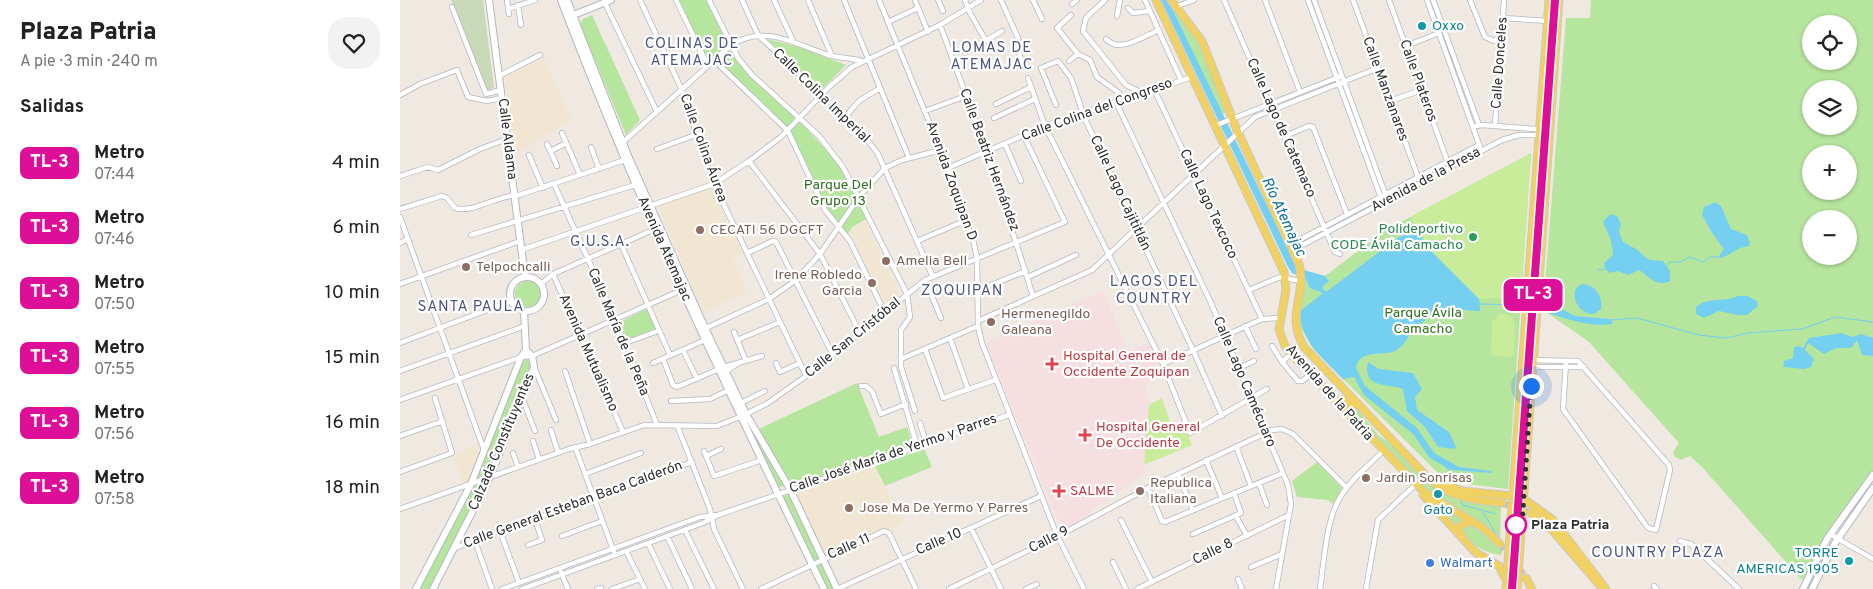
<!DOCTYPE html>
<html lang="es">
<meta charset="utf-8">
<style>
:root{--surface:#fff;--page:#f2f2f2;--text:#222;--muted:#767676}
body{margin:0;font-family:Overpass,sans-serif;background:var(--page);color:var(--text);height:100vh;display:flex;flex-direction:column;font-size:19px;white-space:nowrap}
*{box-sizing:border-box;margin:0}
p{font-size:16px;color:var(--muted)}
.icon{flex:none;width:28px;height:28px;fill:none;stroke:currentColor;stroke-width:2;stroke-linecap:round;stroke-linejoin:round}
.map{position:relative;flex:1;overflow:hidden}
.sheet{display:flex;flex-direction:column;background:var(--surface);width:400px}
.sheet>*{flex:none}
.badge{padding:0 10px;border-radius:8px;font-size:18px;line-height:32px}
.fabs{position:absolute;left:1402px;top:15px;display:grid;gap:10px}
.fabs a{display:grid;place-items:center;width:55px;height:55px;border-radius:50%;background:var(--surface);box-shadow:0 1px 4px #0004;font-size:25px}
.you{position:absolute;width:25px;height:25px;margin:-12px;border:4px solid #fff;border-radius:50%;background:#1a73e8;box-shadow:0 0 0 8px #1a73e833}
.map>.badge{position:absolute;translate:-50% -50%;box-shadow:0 0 0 2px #fff}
h2{padding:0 20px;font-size:19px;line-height:45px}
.round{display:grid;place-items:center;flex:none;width:52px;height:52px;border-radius:20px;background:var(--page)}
.headline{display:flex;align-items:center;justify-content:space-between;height:85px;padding:0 20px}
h1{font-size:24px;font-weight:800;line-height:38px}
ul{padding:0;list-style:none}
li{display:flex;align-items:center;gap:15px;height:65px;padding:0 20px}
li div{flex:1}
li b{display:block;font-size:19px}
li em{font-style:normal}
li .badge{min-width:55px;font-weight:700;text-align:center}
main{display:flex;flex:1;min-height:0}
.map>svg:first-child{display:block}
.education{fill:#f0e6d1}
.medical{fill:#f5dfe0}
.green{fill:#b6e59e;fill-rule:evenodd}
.cemetery{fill:#c8d9b8}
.pitch{fill:#c9ec9a}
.water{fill:#75cff0}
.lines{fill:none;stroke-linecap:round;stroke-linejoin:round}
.stream{stroke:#75cff0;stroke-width:1}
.primary-tunnel{stroke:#c8c4bd;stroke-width:7;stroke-dasharray:7 3.5;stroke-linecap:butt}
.street-casing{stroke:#b4b7c1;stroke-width:6}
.secondary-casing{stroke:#b4b7c1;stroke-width:8}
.primary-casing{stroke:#c9c9c9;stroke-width:9}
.street{stroke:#fff;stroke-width:4.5}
.secondary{stroke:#fff;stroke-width:6}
.primary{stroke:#f2d163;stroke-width:7}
.rail{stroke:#a3a6b8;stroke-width:1}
.line-casing{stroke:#fff;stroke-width:11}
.line{stroke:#dd0e98;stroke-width:8}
.walk{stroke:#2e2e2e;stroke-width:5;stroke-dasharray:0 9}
.culture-dot{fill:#0f9aa8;stroke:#fff;stroke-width:2}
.education-dot{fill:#8d6e63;stroke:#fff;stroke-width:2}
.leisure-dot{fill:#2e9e5b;stroke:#fff;stroke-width:2}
.health-dot{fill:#e0444e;stroke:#fff;stroke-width:2}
.stop-dot{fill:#fff;stroke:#dd0e98;stroke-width:2.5}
.shop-dot{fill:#3f7fe0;stroke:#fff;stroke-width:2}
.labels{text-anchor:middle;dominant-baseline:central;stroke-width:4.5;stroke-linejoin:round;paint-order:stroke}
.culture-label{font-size:14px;fill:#0d838f;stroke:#fff;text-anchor:start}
.street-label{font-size:14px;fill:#2e2e2e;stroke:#fff}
.park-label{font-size:14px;fill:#2c6e1b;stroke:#fff}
.leisure-label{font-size:14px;fill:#27864d;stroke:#fff;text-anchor:end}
.education-label{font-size:14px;fill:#785e54;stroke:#fff;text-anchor:start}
.health-label{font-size:14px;fill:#be3a42;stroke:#fff;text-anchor:start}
.stop-label{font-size:14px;font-weight:bold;fill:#2e2e2e;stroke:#fff;text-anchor:start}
.shop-label{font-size:14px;fill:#366cbe;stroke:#fff;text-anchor:start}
.neighbourhood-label{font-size:15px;letter-spacing:1px;fill:#4d5680;stroke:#fff}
.water-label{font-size:15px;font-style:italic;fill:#0d6fa3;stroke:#fff}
</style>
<main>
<section class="sheet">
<div class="headline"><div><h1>Plaza Patria</h1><p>A pie · 3 min · 240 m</p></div><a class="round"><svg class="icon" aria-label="heart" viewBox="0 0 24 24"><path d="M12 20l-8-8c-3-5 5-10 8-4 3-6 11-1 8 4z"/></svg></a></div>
<h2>Salidas</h2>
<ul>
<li><span class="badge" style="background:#dd0e98;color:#fff">TL-3</span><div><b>Metro</b><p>07:44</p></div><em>4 min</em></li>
<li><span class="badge" style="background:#dd0e98;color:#fff">TL-3</span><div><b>Metro</b><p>07:46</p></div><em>6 min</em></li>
<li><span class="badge" style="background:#dd0e98;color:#fff">TL-3</span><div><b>Metro</b><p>07:50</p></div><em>10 min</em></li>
<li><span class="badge" style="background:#dd0e98;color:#fff">TL-3</span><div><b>Metro</b><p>07:55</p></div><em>15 min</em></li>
<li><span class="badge" style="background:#dd0e98;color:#fff">TL-3</span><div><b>Metro</b><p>07:56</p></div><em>16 min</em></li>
<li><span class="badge" style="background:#dd0e98;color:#fff">TL-3</span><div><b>Metro</b><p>07:58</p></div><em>18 min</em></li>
</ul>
</section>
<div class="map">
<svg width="1473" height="589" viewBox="0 0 1473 589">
<rect width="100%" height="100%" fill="#efe9e1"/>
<!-- education -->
<path class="education" d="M 144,58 L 171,120 L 115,155 L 105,77 Z
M 311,187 L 343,254 L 333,258 L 347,292 L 303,312 L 258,206 Z
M 465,222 L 499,293 L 485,304 L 449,232 L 452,227 Z
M 77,445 L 80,453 L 69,481 L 63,483 L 54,458 L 58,456 L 56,453 Z
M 475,466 L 503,523 L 425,555 L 396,493 Z"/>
<!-- medical -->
<path class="medical" d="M 703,291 L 728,351 L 749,342 L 759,363 L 746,369 L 750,382 L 745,385 L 749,405 L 743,475 L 691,510 L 692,513 L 662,530 L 586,343 Z"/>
<!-- green -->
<path class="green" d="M 279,0 L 307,0 L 328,45 L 308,62 Z
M 1191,0 L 1473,0 L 1473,471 L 1440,515 L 1402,580 L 1302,467 L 1290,456 L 1281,460 L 1275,457 L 1273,452 L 1279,443 L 1188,341 L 1143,310 L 1166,18 L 1190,18 ZM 1411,24 L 1449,24 L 1449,61 L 1411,61 ZM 1411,89 L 1449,89 L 1449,126 L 1411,126 ZM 1411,154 L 1449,154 L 1449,191 L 1411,191 ZM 1411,219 L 1449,219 L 1449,256 L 1411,256 Z
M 772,8 L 799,41 L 826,113 L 822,114 Z
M 192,15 L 240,120 L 226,135 L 180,24 L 183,19 Z
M 367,39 L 399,47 L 446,65 L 420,91 Z
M 330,50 L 338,61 L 396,116 L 387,128 L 317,60 Z
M 399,121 L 437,161 L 457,196 L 438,224 L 426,207 L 390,132 Z
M 1131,153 L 1108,489 L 1059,483 L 1041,476 L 913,349 L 901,328 L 899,312 L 903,271 L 925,276 L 986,230 Z
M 460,200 L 468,218 L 452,227 L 447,235 L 441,228 Z
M115 294a13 13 0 1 1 26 0a13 13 0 1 1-26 0Z
M 247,309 L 256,328 L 228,340 L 220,322 Z
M 127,359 L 132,365 L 89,474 L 76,479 L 121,362 Z
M 457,383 L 479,437 L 507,427 L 513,445 L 393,486 L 359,429 Z
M 946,401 L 960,412 L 978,435 L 996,447 L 1030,483 L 1101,505 L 1100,538 L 1025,489 L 943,406 Z
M 345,416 L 386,486 L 378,487 Z
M 524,449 L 532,467 L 485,486 L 475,466 Z
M 917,462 L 942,488 L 933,504 L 928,500 L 897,497 L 892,481 Z
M 85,482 L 30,589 L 19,589 L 72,487 Z
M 390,492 L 437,589 L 426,589 L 383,497 Z
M 1026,497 C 1052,512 1082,527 1103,550 L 1101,555 C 1070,552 1046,519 1026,497 Z"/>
<!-- cemetery -->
<path class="cemetery" d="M 51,0 L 83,0 L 94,88 L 87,91 Z"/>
<!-- pitch -->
<path class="pitch" d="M 1131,153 L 1121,297 L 1079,299 L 1029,249 L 1010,217 Z
M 1101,313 L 1111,316 L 1115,323 L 1114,354 L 1110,357 L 1095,356 L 1091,353 L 1092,322 Z
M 762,398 L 772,428 L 783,424 L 792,445 L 744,465 L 749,405 Z"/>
<!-- water -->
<path class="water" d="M 761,0 L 768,0 L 897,268 L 925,276 L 929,281 L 922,287 L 926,292 L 1015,225 L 1029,249 L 1079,299 L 1080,311 C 1069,311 1052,307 1041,310 C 1034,313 1021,323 1016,328 C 1008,335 1005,346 995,351 C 981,357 960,348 956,368 L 965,386 L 1017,428 L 1034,453 L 1059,467 L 1091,471 L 1092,473 L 1051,470 L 1030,458 L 1013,434 L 964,395 L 954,377 L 943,379 C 922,357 903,344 899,312 L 923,293 L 910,288 L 906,279 L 892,273 L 888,267 Z
M 1315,202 L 1321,206 L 1331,229 L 1347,235 L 1350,243 L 1349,246 L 1340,248 L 1322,258 L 1319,256 L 1324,249 L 1312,233 L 1302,215 L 1304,207 Z
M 1210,214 L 1217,216 L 1221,224 L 1219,232 L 1223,242 L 1236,249 L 1249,260 L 1263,261 L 1270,271 L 1270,281 C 1256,288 1249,276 1239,270 L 1228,275 L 1217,271 L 1210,273 L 1205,269 L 1204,263 L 1213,255 L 1211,240 L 1203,222 Z
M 1184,284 C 1196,286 1203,297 1201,309 L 1194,314 C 1181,314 1173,303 1175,290 L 1179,285 Z
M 1337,296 L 1347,296 L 1357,301 L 1358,306 L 1347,315 L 1338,315 L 1319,311 L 1304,318 L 1296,314 L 1296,307 C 1308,296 1325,303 1337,296 Z
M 1151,299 L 1159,300 L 1158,307 L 1175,316 L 1211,319 L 1213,324 C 1190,327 1172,321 1149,313 L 1148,303 Z
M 1441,333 L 1452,337 L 1461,334 L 1473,338 L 1473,356 L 1462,355 L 1457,340 L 1451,348 L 1436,348 L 1424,354 L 1408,343 L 1405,350 L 1414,359 L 1411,367 L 1404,369 L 1383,367 L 1384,361 L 1393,358 L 1394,347 L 1398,346 L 1403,348 L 1409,338 Z
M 968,362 L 979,369 L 1013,373 L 1022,389 L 1015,397 L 1017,410 L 1049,432 L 1056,447 L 1055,449 L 1038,447 L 1025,427 L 1007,411 L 1003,389 C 992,383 961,390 968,362 Z"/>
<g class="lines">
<!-- stream -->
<path class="stream" d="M 1266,266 L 1270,262 L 1281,262 L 1290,257 L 1303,262 L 1310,257 L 1321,257
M 1198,270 L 1205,269
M 1079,304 L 1116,305
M 1212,320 L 1237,318 L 1299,335 L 1326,338 L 1348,333 L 1402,329 L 1435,317 L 1473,322
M 1046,467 L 1056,478 L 1057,487
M 1060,500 L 1063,505 L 1096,514
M 1082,511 L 1095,532"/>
<!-- primary-tunnel -->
<path class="primary-tunnel" d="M 1102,503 L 1131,513
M 1100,544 L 1126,578"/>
<defs>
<path id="street" d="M 107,0 L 109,14
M 240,0 L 281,88 L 314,184 L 406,376
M 276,0 L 308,66
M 309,0 L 338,58 L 351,74 L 419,136 L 443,167 L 507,294 L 510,317 L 501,330 L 501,367 L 515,411
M 342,0 L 358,35 L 445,117 L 469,142 L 478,154 L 533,277
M 374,0 L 393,41
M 408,0 L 432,56
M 444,0 L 509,158
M 479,0 L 548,168 L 574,244 L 577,258 L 578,326 L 582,343 L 656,533 L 684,589
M 515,0 L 528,32
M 538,0 L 543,11
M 565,0 L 570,13 L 586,41
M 601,0 L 618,38 L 618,49 L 623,66
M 633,0 L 642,19
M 705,0 L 686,18 L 683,31 L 726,85 L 742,93
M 745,0 L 781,80
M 824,0 L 935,252 L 940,254
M 865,0 L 900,92
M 908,0 L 983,203
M 914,0 L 986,196
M 953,0 L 1018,177
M 989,0 L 1048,163
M 1027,0 L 1080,147
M 1033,0 L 1079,125
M 1070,0 L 1085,37 L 1094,41 L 1102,34
M 205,3 L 257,112
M 672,4 L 677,0
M 118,5 L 121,25
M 52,7 L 86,94 L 101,90
M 775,7 L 794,0
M 728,8 L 733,13 L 750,11
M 108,9 L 135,0
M 671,15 L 657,28 L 678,54 L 690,60 L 697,77 L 719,93 L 723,99
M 717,16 L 720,0
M 1103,18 L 1148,21
M 488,22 L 518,8
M 540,25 L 587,152 L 633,296
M 706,39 C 719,54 744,36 759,30
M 1006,46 L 1039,33
M 565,53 L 602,31
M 314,60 L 388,131 L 425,210 L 450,241 L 484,311
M 669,61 L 678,54
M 99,76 L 140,55
M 628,78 L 645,126 L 763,364 L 790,433 L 867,389
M 754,89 L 862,319
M 0,95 L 20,84 L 57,70 L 68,97 L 87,101 L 102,98
M 990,101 L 1022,90
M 716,102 L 811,303 L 888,485 L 891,504 L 876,589
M 596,104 L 631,87
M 656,105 L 641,68 L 658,61 L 671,78 L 685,119 L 793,350 L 822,416
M 525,111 L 566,96
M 445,117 L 459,101 L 480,88
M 594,118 L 635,99
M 814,126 L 939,77
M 1076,126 L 1082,125 L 1149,130
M 1095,126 L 1104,0
M 162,133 L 180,175
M 885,136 L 909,126 L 913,127 L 947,214
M 147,144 L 157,166
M 221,144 L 330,46 C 363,23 395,44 428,55 C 440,58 451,58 462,61
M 605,144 L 621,181
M 191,147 L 199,169
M 257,149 L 298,134
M 151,151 L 166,143
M 129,155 L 143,188
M 349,161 L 420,254 L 459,331
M 548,168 L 645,126 L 792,77
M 0,176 L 28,167 L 38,170 L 80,149 L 107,139
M 154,184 L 216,321 L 257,425
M 0,209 L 42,196 L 47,198 L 55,208 C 72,214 100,194 119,195 L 228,159
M 0,217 L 84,450
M 71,235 L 235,185
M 517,241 L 567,220
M 0,243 L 8,239
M 221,244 L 270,355
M 890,245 L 1079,145
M 121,250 L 314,184 L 349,161 L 381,137 L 429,87 L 452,67 L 540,25 L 581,0
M 893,250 L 1102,140 L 1119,135 L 1149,135
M 347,253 L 373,241 L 376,242 L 432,353
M 153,274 L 223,432
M 628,277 L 676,255
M 525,280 L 541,318
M 0,284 L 120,241
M 141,284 L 153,274 L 255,229
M 591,285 L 626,271
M 849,290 L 880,277 L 900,281
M 578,321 L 692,270 L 855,117 L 978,68
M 845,326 L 856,349
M 304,329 L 369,299 L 396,280 L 420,254 L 459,197 L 485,168 L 502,160 L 541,150
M 334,332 L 346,361
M 550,338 L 568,389
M 337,340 L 380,322
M 0,343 L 111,301
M 225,343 L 258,331
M 872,346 L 882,362 L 891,354
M 525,349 L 543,398 L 595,380
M 284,352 L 297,379
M 501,359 L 578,326
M 1123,360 L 1178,361 L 1269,465 L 1270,470 L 1256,530 L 1248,528 L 1163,409 L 1166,362
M 264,361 L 273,385 L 277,387 L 319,369
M 882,362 L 898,381 L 902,381 L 910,375
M 253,363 L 305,340
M 376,363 L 380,372 L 400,363
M 763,364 L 862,319 L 880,318
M 134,367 L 156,420
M 324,367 L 362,356
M 1122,367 L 1184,367
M 494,368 L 517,446
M 837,369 L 854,361
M 0,371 L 125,326
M 165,371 L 190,444
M 326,371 L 337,364
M 461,386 L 466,386 L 472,391 L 481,414 L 506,404
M 122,397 L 135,431
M 0,400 L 121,357 L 132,356 L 282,290
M 271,401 L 310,399 L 329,390
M 341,403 L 365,391
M 520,423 L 526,443
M 277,425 L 310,509 L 314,529 L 343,589
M 151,430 L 158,452
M 0,436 L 43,421
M 133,441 L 139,459
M 836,446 L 851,486
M 175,447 L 214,552
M 304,451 L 314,476 L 362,460
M 113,453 L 118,467
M 306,456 L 321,449
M 806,460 L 822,498
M 0,472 L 52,453 L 35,398
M 185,474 L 241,453
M 778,474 L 793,510
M 859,483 L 867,505
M 748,488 L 762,521 L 765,522 L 883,473
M 0,509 L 169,449 L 190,444 L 244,425 L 317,426 L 342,416 L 368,403 L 406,376 L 525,280 L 665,222 L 624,136
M 836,516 L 847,536
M 721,520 L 752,582
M 571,528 L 601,589
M 285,530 L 314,589
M 100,531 L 119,583
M 793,534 L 841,513 L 834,493
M 1430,534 L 1473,559
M 162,536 L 202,521
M 267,536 L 292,589
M 75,541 L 92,589
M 1280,541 L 1291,544 L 1339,589
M 248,543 L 270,589
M 128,545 L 142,540 L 135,519
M 55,548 L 292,462
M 226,551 L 245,589
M 713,562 L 726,589
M 851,567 L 882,554
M 161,572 L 168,589
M 838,579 L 842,589
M 1254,586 L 1257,589
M 102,589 L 300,517 L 318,515
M 122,589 L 303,523 L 318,515 L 609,415
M 197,589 L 201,588
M 212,589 L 240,579
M 361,589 L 484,531 L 489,533 L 516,589
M 437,589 L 641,496
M 549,589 L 658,536 L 748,488 L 872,430 L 882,429 L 893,434 L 947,488
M 626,589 L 637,584
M 737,589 L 889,515
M 920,589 C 924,561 926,519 941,496 C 951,479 969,465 983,451
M 966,589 L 978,520 L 1016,484"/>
<path id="secondary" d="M 89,0 L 125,277
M 161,0 C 237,201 330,396 424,589
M 167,0 L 229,158 L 305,328 L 346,414 L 390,489 L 437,589
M 171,16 L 211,0
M110 294a17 17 0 1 1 34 0a17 17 0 1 1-34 0Z
M 16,589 L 71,484 L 121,357 L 126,350 L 124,311
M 33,589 L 90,477 L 134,367 L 132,356 L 126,350
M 1403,589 L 1427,539 L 1473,475
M 1412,589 L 1435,543 L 1473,488"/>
<path id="primary" d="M 756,0 L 884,272 L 886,290 L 879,329 L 885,346 L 891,354 L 1024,492 L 1083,528 L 1100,544
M 771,0 L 802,41 L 836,128 L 899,264 C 907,294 885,316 904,347 L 1031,481 C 1052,498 1076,500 1102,503
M 940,407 L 940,401 L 943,399 L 953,407
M 1040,483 L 1062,491 L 1113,496
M 1023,495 L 1075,552 L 1099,566 L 1105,578
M 1124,499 L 1153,520 L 1206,589
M 1131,513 L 1152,530 L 1203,589
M 1062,536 L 1059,532 L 1060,526 L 1071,521
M 1126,578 L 1132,589
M 1106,589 L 1149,0
M 1117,589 L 1159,0"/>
</defs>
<!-- street casing -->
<use href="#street" class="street-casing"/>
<!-- secondary casing -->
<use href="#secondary" class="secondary-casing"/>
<!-- primary casing -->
<use href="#primary" class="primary-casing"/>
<!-- street -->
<use href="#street" class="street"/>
<!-- secondary -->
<use href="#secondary" class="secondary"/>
<!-- primary -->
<use href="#primary" class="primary"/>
<!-- rail -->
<path class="rail" d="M 1112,589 L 1155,0"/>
</g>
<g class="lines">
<defs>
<path id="line" d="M 1112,589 L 1155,0"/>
</defs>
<!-- line casing -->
<use href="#line" class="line-casing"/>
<!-- line -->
<use href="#line" class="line"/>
<!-- walk -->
<path class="walk" d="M 1116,525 L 1122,526 L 1131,386"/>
</g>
<!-- markers -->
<g class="culture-dot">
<circle cx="1022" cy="26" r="5"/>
<circle cx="1038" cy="494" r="5"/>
<circle cx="1449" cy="561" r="5"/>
</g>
<g class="education-dot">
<circle cx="300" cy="230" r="5"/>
<circle cx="486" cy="261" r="5"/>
<circle cx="66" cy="267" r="5"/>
<circle cx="472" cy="283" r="5"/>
<circle cx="591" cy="322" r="5"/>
<circle cx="966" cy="478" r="5"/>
<circle cx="740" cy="491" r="5"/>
<circle cx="449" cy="508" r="5"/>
</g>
<circle class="leisure-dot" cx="1073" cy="237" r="5"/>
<g class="health-dot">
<path d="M649.5 356.5h5v5h5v5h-5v5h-5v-5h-5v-5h5z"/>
<path d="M682.5 427.5h5v5h5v5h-5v5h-5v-5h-5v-5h5z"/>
<path d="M656.5 483.5h5v5h5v5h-5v5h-5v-5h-5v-5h5z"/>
</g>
<circle class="stop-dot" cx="1116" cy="525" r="10"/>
<circle class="shop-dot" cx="1030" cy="563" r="5"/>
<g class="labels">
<!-- culture labels -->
<g class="culture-label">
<text x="1032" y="26">Oxxo</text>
<text x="1038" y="510" text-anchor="middle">Gato</text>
<text x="1439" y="553" text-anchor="end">TORRE<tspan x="1439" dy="16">AMERICAS 1905</tspan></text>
</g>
<!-- street labels -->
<g class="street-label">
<text transform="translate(1100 63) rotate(-86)">Calle Donceles</text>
<text transform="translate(1018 81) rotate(70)">Calle Plateros</text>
<text transform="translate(985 89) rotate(70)">Calle Manzanares</text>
<text transform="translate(421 96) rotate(44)">Calle Colina Imperial</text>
<text transform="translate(697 110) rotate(-20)">Calle Colina del Congreso</text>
<text transform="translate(881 128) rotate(66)">Calle Lago de Catemaco</text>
<text transform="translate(107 139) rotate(83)">Calle Aldama</text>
<text transform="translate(303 148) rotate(70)">Calle Colina Áurea</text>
<text transform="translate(589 160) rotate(70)">Calle Beatriz Hernández</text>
<text transform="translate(1026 180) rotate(-28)">Avenida de la Presa</text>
<text transform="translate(551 181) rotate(70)">Avenida Zoquipan D</text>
<text transform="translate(720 193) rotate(65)">Calle Lago Cajititlán</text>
<text transform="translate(808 204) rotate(65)">Calle Lago Texcoco</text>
<text transform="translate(264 249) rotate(66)">Avenida Atemajac</text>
<text transform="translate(218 332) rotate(67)">Calle María de la Peña</text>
<text transform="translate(453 338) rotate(-39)">Calle San Cristóbal</text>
<text transform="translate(188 353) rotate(66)">Avenida Mutualismo</text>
<text transform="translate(844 382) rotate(67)">Calle Lago Camécuaro</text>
<text transform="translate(929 393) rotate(48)">Avenida de la Patria</text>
<text transform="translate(102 442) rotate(-67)">Calzada Constituyentes</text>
<text transform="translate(493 454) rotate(-19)">Calle José María de Yermo y Parres</text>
<text transform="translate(173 505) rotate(-20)">Calle General Esteban Baca Calderón</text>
<text transform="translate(649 540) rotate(-27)">Calle 9</text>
<text transform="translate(539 542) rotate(-23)">Calle 10</text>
<text transform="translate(449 547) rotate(-24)">Calle 11</text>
<text transform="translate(813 552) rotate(-26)">Calle 8</text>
</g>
<!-- park labels -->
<g class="park-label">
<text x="438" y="185">Parque Del<tspan x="438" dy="16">Grupo 13</tspan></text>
<text x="1023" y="313">Parque Ávila<tspan x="1023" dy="16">Camacho</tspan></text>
</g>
<!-- leisure labels -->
<g class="leisure-label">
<text x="1063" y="229">Polideportivo<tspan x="1063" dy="16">CODE Ávila Camacho</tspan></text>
</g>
<!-- education labels -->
<g class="education-label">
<text x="310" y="230">CECATI 56 DGCFT</text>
<text x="496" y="261">Amelia Bell</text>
<text x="76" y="267">Telpochcalli</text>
<text x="462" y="275" text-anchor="end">Irene Robledo<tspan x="462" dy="16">Garcia</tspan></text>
<text x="601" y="314">Hermenegildo<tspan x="601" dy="16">Galeana</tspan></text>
<text x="976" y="478">Jardin Sonrisas</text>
<text x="750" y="483">Republica<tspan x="750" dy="16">Italiana</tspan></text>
<text x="459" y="508">Jose Ma De Yermo Y Parres</text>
</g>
<!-- health labels -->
<g class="health-label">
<text x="663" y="356">Hospital General de<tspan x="663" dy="16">Occidente Zoquipan</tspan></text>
<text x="696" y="427">Hospital General<tspan x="696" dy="16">De Occidente</tspan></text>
<text x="670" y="491">SALME</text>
</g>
<!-- stop labels -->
<g class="stop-label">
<text x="1131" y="525">Plaza Patria</text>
</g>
<!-- shop labels -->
<g class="shop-label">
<text x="1040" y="563">Walmart</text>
</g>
<!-- neighbourhood labels -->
<g class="neighbourhood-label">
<text x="292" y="44">COLINAS DE<tspan x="292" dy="17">ATEMAJAC</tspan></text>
<text x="592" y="48">LOMAS DE<tspan x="592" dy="17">ATEMAJAC</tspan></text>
<text x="200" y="242">G.U.S.A.</text>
<text x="754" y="282">LAGOS DEL<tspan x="754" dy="17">COUNTRY</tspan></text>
<text x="562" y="291">ZOQUIPAN</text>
<text x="71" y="307">SANTA PAULA</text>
<text x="1258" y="553">COUNTRY PLAZA</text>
</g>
<!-- water labels -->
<g class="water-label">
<text transform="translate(883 217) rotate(65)">Río Atemajac</text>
</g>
</g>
</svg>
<div class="fabs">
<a><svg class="icon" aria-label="locate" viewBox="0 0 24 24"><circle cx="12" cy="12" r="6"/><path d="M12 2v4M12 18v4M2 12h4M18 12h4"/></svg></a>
<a><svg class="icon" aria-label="layers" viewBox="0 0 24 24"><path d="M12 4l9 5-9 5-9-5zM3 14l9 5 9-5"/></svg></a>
<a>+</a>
<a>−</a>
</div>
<div class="you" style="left:1131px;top:386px"></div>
<b class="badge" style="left:1133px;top:295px;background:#dd0e98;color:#fff">TL-3</b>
</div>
</main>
